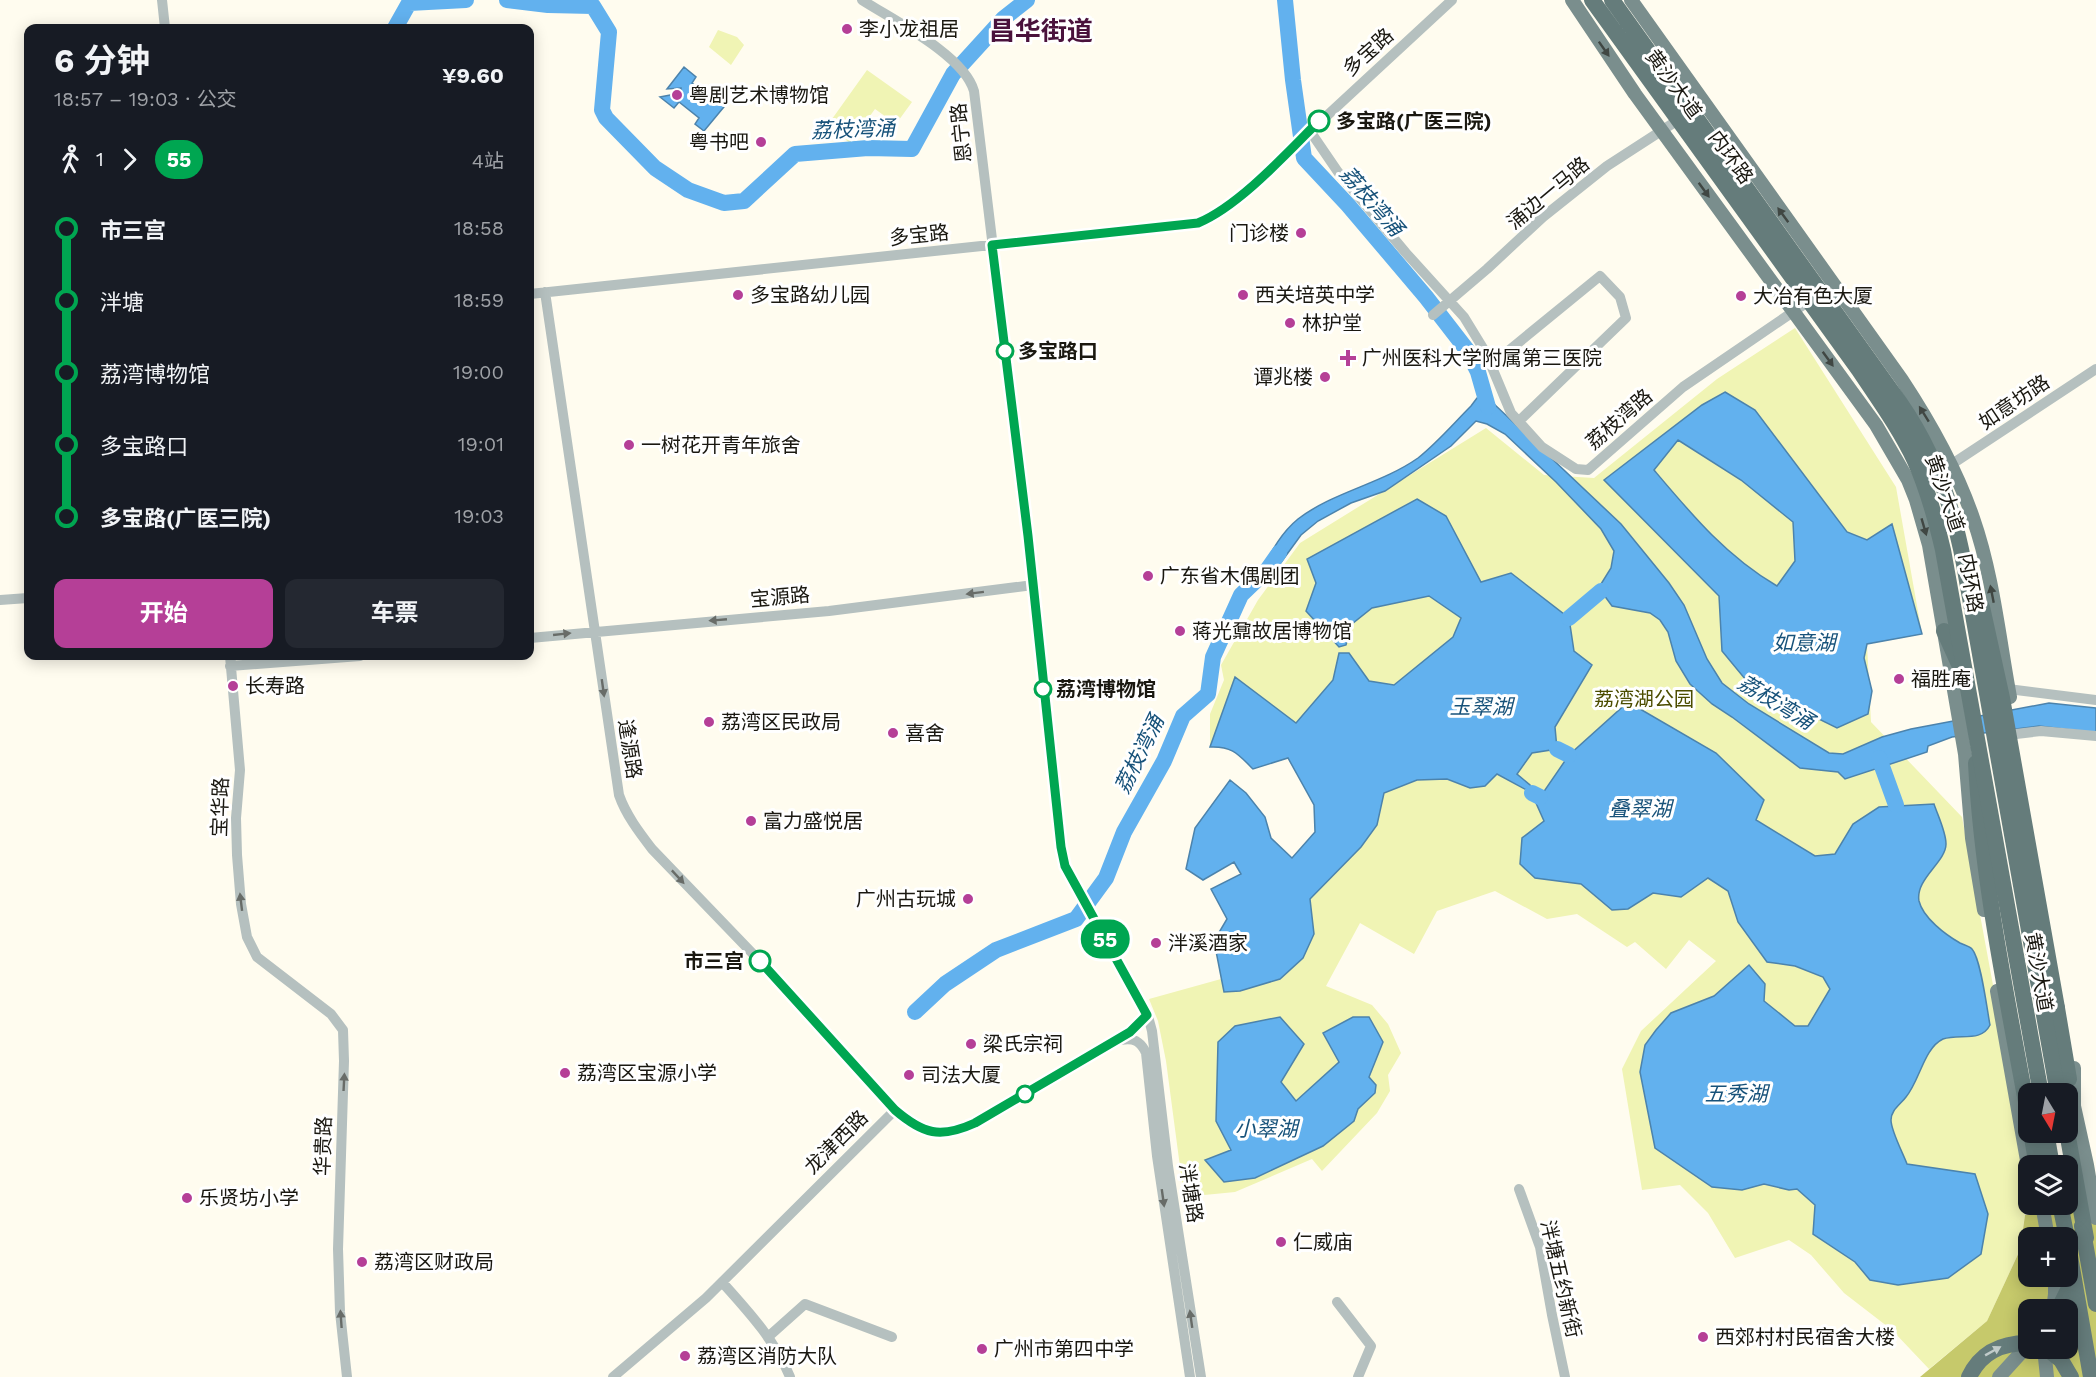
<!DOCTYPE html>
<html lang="zh">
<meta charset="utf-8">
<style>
:root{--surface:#171b24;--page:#242831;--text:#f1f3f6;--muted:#9ea1a6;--accent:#b53f97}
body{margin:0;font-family:"Work Sans","Noto Sans SC",sans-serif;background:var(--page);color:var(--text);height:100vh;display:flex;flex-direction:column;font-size:22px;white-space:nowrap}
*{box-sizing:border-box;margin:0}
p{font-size:20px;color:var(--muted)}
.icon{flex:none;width:33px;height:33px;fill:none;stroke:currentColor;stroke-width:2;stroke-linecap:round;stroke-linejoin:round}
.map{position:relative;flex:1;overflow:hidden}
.details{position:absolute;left:24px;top:24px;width:510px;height:636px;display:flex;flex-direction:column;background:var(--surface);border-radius:12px;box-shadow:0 3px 15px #0003}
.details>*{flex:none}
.badge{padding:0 12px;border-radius:20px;font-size:21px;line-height:39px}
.needle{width:39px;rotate:170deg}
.buttons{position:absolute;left:2018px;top:1083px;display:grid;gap:12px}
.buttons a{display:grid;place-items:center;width:60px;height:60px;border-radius:12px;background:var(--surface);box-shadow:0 3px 15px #0003;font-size:30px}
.map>.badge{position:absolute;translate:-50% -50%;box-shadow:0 0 0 3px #fff}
.legs{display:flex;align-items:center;gap:9px;height:66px;padding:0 30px;font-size:20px}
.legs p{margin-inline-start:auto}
.summary{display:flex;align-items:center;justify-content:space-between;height:102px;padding:0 30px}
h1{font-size:33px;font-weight:700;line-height:45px}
.button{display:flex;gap:12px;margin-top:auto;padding:12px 30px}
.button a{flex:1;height:69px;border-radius:12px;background:var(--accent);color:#fff;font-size:24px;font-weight:700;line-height:69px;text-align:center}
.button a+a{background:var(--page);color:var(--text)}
ul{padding:0 30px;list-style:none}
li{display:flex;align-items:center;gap:21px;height:72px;font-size:22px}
li i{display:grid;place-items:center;width:9px;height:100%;margin:0 8px;background:currentColor}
li i::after{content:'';width:15px;height:15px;margin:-8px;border:4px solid;border-radius:50%;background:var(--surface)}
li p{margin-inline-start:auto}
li:first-child i{background:linear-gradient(#0000 50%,currentColor 0)}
li:last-child i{background:linear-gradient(currentColor 50%,#0000 0)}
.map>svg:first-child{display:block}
.green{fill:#f0f4b4}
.forest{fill:#c6c96b;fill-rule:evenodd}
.water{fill:#62b1ee;stroke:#4c83ac;stroke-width:1.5;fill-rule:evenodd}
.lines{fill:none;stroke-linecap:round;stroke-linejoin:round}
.river{stroke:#62b1ee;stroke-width:16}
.minor{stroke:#b5c0bf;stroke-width:10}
.major{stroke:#7a8e8d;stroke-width:14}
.highway{stroke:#657c7b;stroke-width:16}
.highway-bridge{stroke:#657c7b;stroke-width:16}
.oneway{fill:#404743}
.oneway2{fill:#686c68}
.oneway3{fill:#c1cbca}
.line-1-casing{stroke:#fff;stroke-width:14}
.line-1{stroke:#00a651;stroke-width:9}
.poi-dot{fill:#b53f97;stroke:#fff;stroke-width:2}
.stop-1-dot{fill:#fff;stroke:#00a651;stroke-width:3}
.labels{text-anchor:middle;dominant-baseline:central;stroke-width:6;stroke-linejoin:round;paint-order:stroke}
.poi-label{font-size:20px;fill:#1a1811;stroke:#fff;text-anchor:start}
.street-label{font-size:20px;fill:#1a1811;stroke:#fff}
.stop-label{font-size:20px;font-weight:bold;fill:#1a1811;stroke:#fff;text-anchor:start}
.park-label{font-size:20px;fill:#4c4d00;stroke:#fff}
.water-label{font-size:21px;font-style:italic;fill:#17527a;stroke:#fff}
.district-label{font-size:26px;font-weight:bold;fill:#4a123c;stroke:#fff}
</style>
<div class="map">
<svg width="2096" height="1377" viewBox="0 0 2096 1377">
<rect width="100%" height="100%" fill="#fffcef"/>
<!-- green -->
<path class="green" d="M 718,30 L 737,37 L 744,45 L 731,65 L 709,47 Z
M 867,70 L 912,102 L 896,124 L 875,109 L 850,143 L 827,126 Z
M 1795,328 L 1896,487 L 1922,634 L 1867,644 L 1871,722 L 1962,817 L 2028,1175 L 2028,1193 L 2020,1250 L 1987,1321 L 1929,1369 L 1892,1330 L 1844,1293 L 1811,1255 L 1789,1240 L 1735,1258 L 1708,1213 L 1680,1185 L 1642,1190 L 1622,1069 L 1641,1031 L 1716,961 L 1689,940 L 1666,969 L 1635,942 L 1627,947 L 1577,914 L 1547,919 L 1495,891 L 1437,911 L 1414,954 L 1360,923 L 1326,986 L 1372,1005 L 1388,1024 L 1401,1053 L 1388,1075 L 1390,1091 L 1377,1113 L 1322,1171 L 1312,1159 L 1235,1192 L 1184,1197 L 1166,1061 L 1158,1021 L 1149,999 L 1221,979 L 1214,941 L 1227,919 L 1211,889 L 1241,874 L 1234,862 L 1203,880 L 1186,869 L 1195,828 L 1230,780 L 1246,793 L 1265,817 L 1271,838 L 1292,858 L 1315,832 L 1314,805 L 1288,758 L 1253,769 C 1238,754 1232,746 1210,747 L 1210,714 L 1224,680 L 1221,665 L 1258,600 L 1300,543 L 1486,428 L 1544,475 L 1594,478 L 1717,379 Z"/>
<!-- forest -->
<path class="forest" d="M 2096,1203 L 2096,1377 L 1920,1377 L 1987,1321 L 2020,1250 L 2025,1215 ZM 2028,1238 L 2067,1238 L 2067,1276 L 2028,1276 ZM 2028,1310 L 2067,1310 L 2067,1348 L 2028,1348 Z"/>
<!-- water -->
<path class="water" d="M 684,67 L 696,77 L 692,83 L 707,95 L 712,89 L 728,102 L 704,131 L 695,124 L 699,118 L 679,102 L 674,108 L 660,97 L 681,93 L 681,88 L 667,89 Z
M 1725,392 L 1755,410 L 1847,532 L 1867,540 L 1892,524 L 1922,634 L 1867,644 L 1864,658 L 1872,691 L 1868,714 L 1837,728 L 1750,685 L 1722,651 L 1719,596 L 1604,480 L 1702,405 ZM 1678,440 L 1741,480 L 1793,522 L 1795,561 L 1777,586 C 1726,556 1692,515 1654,470 Z
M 1492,397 L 1493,403 L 1621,524 L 1669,583 L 1684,605 L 1707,659 L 1722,683 L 1749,704 L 1829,753 L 1843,754 L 1882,737 L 1911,729 L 2049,703 L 2096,708 L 2096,733 L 2039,726 L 1952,737 L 1928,746 L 1927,752 L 1845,779 L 1838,772 L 1800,768 L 1732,717 L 1712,704 L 1690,684 L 1676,661 L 1668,632 L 1660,620 L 1650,613 L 1612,606 L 1601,591 L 1601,584 L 1611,568 L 1614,551 L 1601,529 L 1556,482 L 1505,434 L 1487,424 L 1476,421 L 1451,446 L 1385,491 L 1351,503 L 1318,521 L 1301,535 L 1274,572 L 1263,568 C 1272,550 1282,532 1298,519 C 1333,492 1381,484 1418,458 C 1437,443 1454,423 1471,406 L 1477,398 Z
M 1417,499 L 1446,516 L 1481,582 L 1511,573 L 1569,618 L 1574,651 L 1592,665 L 1555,727 L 1557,749 L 1532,753 L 1517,774 L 1530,785 L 1532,793 L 1497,774 L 1485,786 L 1470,788 L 1447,779 L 1417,780 L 1384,793 L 1377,825 L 1361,847 L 1310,899 L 1314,934 L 1303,958 L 1280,979 L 1240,991 L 1224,992 L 1214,941 L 1227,919 L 1211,889 L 1241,874 L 1234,862 L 1203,880 L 1186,869 L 1195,828 L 1230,780 L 1246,793 L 1265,817 L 1271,838 L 1292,858 L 1315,832 L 1314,805 L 1288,758 L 1253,769 C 1238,754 1232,746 1210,747 L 1235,677 L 1296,723 L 1333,680 L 1339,653 L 1349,653 L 1369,681 L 1394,685 L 1453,637 L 1461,618 L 1429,596 L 1372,608 L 1352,624 L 1346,645 L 1339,647 L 1306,611 L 1316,583 L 1307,559 Z
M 1628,702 L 1716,753 L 1764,800 L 1756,820 L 1815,856 L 1835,854 L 1853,824 L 1879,807 L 1934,804 C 1938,816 1946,832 1946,844 C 1946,862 1915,879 1919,901 C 1923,918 1946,935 1960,943 C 1964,945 1969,946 1972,949 C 1981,959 1987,1010 1990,1025 C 1981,1043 1959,1033 1943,1039 C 1924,1048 1920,1080 1906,1097 C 1900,1105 1891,1110 1891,1120 C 1891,1131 1903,1153 1907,1164 L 1975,1174 L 1988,1214 L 1981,1254 L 1948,1278 L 1898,1285 L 1870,1280 L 1855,1262 L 1813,1234 L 1815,1205 L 1797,1189 L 1789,1190 L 1764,1184 L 1742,1190 L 1712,1187 L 1655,1148 L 1640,1072 L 1645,1045 L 1656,1030 L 1671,1013 L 1714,996 L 1749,965 L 1765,984 L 1764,1001 L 1795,1026 L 1808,1026 L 1830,989 L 1823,977 L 1795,966 L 1767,962 L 1738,922 L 1728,891 L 1708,878 L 1681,897 L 1653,893 L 1628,909 L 1612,910 L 1581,884 L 1535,878 L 1520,864 L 1522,838 L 1544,821 L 1536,803 L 1569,755 Z
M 1280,1017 L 1304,1044 L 1281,1082 L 1296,1101 L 1339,1062 L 1323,1033 L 1353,1017 L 1369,1017 L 1383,1042 L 1369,1077 L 1376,1085 L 1375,1093 L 1358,1109 L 1354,1121 L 1323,1146 L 1255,1178 L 1224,1182 L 1205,1160 L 1231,1150 L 1216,1121 L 1218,1042 L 1235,1026 Z"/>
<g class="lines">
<!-- river -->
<path class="river" d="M 507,0 L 548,5 L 593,6 L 609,32 L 602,110 L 606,118 L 655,168 L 688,190 L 724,203 L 744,201 L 795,154 L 868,148 L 912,149 L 953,74 L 1004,18 L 1027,0
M 1285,0 L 1293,80 L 1304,158 L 1348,205 L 1426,297 L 1467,350 L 1478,372 L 1488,407
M 395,28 L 409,3 L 466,0
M 1569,618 L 1601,591
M 1557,749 L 1569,755
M 1879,758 L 1896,805
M 1532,793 L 1540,797
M 915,1012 L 945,984 L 996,950 L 1076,919 L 1106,878 L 1124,832 L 1164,761 L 1183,716 L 1208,694 L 1213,657 L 1241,595 L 1267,570 L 1279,553"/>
<!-- minor -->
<path class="minor" d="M 162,0 L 165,28
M 862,0 C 893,20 964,55 974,91 L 1028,536 L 1061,847 L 1065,866 L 1149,1020 L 1152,1031 L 1168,1166 L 1201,1377
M 1310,131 L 1338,172 L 1406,253 L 1464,317 L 1486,353 L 1511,413 L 1542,447 L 1576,469 L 1588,470 L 1683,387 L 1806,303
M 545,292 L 619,795 C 626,815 639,832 652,849 L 781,983 L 895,1110 C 923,1134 940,1139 975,1123 L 1130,1033 L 1147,1015
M 530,294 L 1198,223 L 1218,212 L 1239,197 L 1452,0
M 1433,315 L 1487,269 L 1543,217 L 1607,166 L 1675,122
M 1491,365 L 1600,276 L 1620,297 L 1626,318 L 1519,421
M 1946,468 L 2096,369
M 0,600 L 28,598
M 530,638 L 829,611 L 1033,585
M 230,656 L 240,770 L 236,818 L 237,855 L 241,904 L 247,937 L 257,957 L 331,1014 L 343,1030 L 344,1061 L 338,1249 L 340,1312 L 347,1377
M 230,666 L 360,656
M 2008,689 L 2096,700
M 2016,734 L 2041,731 L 2096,736
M 1121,1040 C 1134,1037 1141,1042 1146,1053 L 1157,1156 L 1190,1377
M 1519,1189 L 1540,1247 L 1552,1315 L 1565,1377
M 722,1282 C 748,1311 775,1340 790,1377
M 1337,1302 L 1371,1346 L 1358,1377
M 768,1337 L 805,1304 L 892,1337
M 613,1377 L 706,1298 L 895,1110"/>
<!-- major -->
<path class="major" d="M 1572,0 L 1635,94 L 1876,425 L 1908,480 L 1916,500 L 1929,545 L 1965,754 L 1972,838 L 1984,910
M 1631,0 L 1902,380 C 1931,424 1956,468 1973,518 C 1993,575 1999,638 2010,697
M 1997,991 L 2028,1166
M 2072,1097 L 2087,1165 L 2096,1218
M 2074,1105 L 2074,1068
M 2042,1204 L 2048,1238
M 2053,1310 L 2055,1294 L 2055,1276
M 2044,1348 L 2047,1377
M 1999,1377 L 2028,1345"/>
<!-- highway -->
<path class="highway" d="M 1944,631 L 1962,671
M 1976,763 C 1982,881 2007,997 2028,1113
M 2057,1008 L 2069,1079
M 2031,1132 L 2037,1166
M 2046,1132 L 2052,1166
M 2067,1132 L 2086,1238
M 2042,1204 L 2043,1207
M 2060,1204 L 2067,1238
M 2058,1310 L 2068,1290 L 2070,1270
M 2046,1348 L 2061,1360 L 2071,1377
M 1969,1377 C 1981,1352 2001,1343 2028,1343"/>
<!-- highway-bridge -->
<path class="highway-bridge" d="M 1592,0 L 1859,370 C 1879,400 1900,429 1915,461 C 1928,490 1936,520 1943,550 L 2041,1094
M 1612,0 L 1900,403 C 1934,452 1953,505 1964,564 L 2058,1094
M 1982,607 L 2002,698 L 2057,1008
M 2082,1226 L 2096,1304
M 2067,1239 L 2091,1377"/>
</g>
<!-- one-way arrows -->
<defs><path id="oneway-solid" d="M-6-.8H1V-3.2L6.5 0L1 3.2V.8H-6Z" transform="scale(1.5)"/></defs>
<g class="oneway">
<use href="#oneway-solid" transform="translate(1604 49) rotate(55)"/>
<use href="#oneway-solid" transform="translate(1704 190) rotate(54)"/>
<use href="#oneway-solid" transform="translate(1783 215) rotate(-126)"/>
<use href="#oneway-solid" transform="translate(1828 359) rotate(54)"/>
<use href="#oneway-solid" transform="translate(1924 414) rotate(-122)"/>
<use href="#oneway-solid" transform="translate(1924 527) rotate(74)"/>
<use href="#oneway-solid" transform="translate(1992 594) rotate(-101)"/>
</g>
<g class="oneway2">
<use href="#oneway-solid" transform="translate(975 593) rotate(173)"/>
<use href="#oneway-solid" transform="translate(718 620) rotate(175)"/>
<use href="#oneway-solid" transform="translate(562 634) rotate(-6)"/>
<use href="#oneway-solid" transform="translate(603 688) rotate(82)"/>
<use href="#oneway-solid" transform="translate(678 877) rotate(47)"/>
<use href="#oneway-solid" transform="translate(241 902) rotate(-97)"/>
<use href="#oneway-solid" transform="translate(344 1082) rotate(-87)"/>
<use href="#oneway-solid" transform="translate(1163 1198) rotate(82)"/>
<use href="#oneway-solid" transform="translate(341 1319) rotate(-94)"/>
<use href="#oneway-solid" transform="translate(1191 1319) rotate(-98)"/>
</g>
<use class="oneway3" href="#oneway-solid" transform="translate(1993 1351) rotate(-29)"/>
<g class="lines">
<defs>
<path id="line-1" d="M 760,961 L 895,1110 C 923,1134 940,1139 975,1123 L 1130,1032 L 1147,1015 L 1065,866 L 1061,847 L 1028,536 L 992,245 L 1198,223 C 1239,206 1287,153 1319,121"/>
</defs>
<!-- line-1 casing -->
<use href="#line-1" class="line-1-casing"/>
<!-- line-1 -->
<use href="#line-1" class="line-1"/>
</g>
<!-- markers -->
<g class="poi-dot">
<circle cx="847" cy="29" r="6"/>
<circle cx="677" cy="95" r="6"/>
<circle cx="761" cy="142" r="6"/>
<circle cx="1301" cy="233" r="6"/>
<circle cx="738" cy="295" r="6"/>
<circle cx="1243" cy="295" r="6"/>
<circle cx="1741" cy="296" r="6"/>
<circle cx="1290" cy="323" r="6"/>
<path d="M1345 349h6v6h6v6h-6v6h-6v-6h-6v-6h6z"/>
<circle cx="1325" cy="377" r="6"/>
<circle cx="629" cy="445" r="6"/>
<circle cx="1148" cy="576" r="6"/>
<circle cx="1180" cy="631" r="6"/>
<circle cx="1899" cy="679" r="6"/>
<circle cx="233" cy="686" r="6"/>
<circle cx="709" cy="722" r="6"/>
<circle cx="893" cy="733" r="6"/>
<circle cx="751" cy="821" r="6"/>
<circle cx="968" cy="899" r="6"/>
<circle cx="1156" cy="943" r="6"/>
<circle cx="971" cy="1044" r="6"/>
<circle cx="565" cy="1073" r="6"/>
<circle cx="909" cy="1075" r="6"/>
<circle cx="187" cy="1198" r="6"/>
<circle cx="1281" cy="1242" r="6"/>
<circle cx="362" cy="1262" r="6"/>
<circle cx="1703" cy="1337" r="6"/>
<circle cx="982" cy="1349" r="6"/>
<circle cx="685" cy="1356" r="6"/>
</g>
<g class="stop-1-dot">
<circle cx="1319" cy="121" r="10"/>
<circle cx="1005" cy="351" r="8"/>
<circle cx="1043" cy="689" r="8"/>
<circle cx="760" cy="961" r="10"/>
<circle cx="1025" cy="1094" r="8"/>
</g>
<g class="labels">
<!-- poi labels -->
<g class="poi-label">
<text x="859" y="29">李小龙祖居</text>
<text x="689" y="95">粤剧艺术博物馆</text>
<text x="749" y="142" text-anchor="end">粤书吧</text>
<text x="1289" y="233" text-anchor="end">门诊楼</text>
<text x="750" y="295">多宝路幼儿园</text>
<text x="1255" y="295">西关培英中学</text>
<text x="1753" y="296">大冶有色大厦</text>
<text x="1302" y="323">林护堂</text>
<text x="1362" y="358">广州医科大学附属第三医院</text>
<text x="1313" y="377" text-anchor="end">谭兆楼</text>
<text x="641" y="445">一树花开青年旅舍</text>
<text x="1160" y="576">广东省木偶剧团</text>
<text x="1192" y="631">蒋光鼐故居博物馆</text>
<text x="1911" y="679">福胜庵</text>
<text x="245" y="686">长寿路</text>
<text x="721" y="722">荔湾区民政局</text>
<text x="905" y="733">喜舍</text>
<text x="763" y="821">富力盛悦居</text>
<text x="956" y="899" text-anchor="end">广州古玩城</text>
<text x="1168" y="943">泮溪酒家</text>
<text x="983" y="1044">梁氏宗祠</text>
<text x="577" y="1073">荔湾区宝源小学</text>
<text x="921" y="1075">司法大厦</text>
<text x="199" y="1198">乐贤坊小学</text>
<text x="1293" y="1242">仁威庙</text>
<text x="374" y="1262">荔湾区财政局</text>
<text x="1715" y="1337">西郊村村民宿舍大楼</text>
<text x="994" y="1349">广州市第四中学</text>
<text x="697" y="1356">荔湾区消防大队</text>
</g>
<!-- street labels -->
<g class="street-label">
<text transform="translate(1368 52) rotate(-42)">多宝路</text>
<text transform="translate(1674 84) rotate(54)">黄沙大道</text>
<text transform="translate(961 133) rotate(-96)">恩宁路</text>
<text transform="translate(1731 157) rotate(54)">内环路</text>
<text transform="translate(1548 193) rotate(-40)">涌边一马路</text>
<text transform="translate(919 235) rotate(-6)">多宝路</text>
<text transform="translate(2014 402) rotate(-34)">如意坊路</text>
<text transform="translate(1619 419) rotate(-41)">荔枝湾路</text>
<text transform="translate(1945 493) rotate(71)">黄沙大道</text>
<text transform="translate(1971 583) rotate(80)">内环路</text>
<text transform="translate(780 597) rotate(-5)">宝源路</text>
<text transform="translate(630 749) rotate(81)">逢源路</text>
<text transform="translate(220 807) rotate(-88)">宝华路</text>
<text transform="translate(2039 972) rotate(80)">黄沙大道</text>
<text transform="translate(836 1142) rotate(-45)">龙津西路</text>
<text transform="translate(323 1146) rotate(-88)">华贵路</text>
<text transform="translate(1191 1193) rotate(81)">泮塘路</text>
<text transform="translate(1561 1279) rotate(77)">泮塘五约新街</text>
</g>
<!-- stop labels -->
<g class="stop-label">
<text x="1336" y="121">多宝路(广医三院)</text>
<text x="1018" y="351">多宝路口</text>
<text x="1056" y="689">荔湾博物馆</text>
<text x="744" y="961" text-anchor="end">市三宫</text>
</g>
<!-- park labels -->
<g class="park-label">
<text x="1644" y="699">荔湾湖公园</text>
</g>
<!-- water labels -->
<g class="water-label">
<text transform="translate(853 129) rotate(-2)">荔枝湾涌</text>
<text transform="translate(1372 201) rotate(49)">荔枝湾涌</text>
<text x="1804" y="642">如意湖</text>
<text transform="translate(1776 702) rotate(31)">荔枝湾涌</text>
<text x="1481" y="706">玉翠湖</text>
<text transform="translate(1139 754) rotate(-64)">荔枝湾涌</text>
<text x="1640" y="808">叠翠湖</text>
<text x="1736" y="1093">五秀湖</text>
<text x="1266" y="1128">小翠湖</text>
</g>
<!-- district labels -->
<g class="district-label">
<text x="1041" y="31">昌华街道</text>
</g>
</g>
</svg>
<div class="buttons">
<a><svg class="needle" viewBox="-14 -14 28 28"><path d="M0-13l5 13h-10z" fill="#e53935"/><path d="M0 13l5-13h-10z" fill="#9ea1a6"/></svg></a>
<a><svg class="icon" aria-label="layers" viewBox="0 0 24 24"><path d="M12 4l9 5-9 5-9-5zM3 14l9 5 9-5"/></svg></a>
<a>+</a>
<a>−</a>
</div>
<b class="badge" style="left:1105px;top:939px;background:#00a651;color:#fff">55</b>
<section class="details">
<div class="summary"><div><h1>6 分钟</h1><p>18:57 – 19:03 · 公交</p></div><b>¥9.60</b></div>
<div class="legs"><svg class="icon" aria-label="walk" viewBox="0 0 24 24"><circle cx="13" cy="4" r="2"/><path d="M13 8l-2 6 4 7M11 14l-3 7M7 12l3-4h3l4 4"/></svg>1<svg class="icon" aria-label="forward" viewBox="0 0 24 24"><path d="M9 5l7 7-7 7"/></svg><b class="badge" style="background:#00a651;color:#fff">55</b><p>4站</p></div>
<ul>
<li><i style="color:#00a651"></i><b>市三宫</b><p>18:58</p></li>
<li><i style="color:#00a651"></i><span>泮塘</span><p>18:59</p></li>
<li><i style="color:#00a651"></i><span>荔湾博物馆</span><p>19:00</p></li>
<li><i style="color:#00a651"></i><span>多宝路口</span><p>19:01</p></li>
<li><i style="color:#00a651"></i><b>多宝路(广医三院)</b><p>19:03</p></li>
</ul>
<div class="button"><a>开始</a><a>车票</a></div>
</section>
</div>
